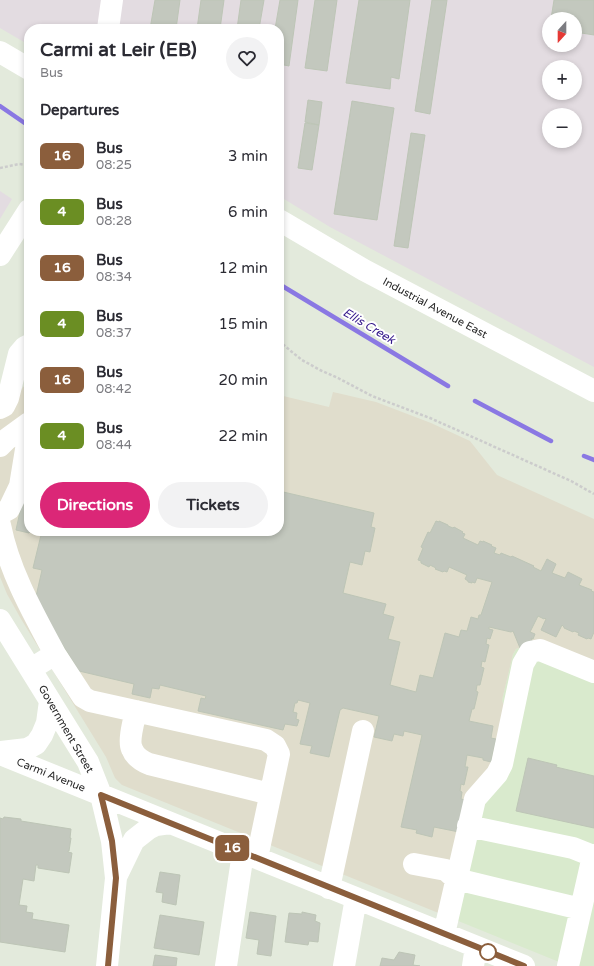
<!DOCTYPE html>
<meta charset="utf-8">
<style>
:root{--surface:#fff;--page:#f2f2f3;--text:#2b2b33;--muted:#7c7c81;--accent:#db2777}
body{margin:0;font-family:"Varela Round",sans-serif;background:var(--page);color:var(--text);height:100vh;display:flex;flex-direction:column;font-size:15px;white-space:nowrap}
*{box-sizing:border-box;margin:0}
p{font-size:13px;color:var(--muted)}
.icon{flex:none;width:22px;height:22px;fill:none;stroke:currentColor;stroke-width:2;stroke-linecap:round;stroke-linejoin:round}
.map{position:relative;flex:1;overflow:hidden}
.panel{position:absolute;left:24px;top:24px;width:260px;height:512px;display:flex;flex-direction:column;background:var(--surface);border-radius:16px;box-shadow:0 2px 6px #0003}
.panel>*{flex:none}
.badge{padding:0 8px;border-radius:6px;font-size:14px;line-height:26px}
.needle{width:26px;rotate:201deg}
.controls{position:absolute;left:542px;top:12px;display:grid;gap:8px}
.controls a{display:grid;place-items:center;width:40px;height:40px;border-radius:50%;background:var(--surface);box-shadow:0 2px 6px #0003;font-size:20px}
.map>.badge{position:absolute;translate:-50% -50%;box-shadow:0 0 0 2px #fff}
h2{padding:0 16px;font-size:15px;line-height:36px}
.round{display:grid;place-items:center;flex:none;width:42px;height:42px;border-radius:21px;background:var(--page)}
.headline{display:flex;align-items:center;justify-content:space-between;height:68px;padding:0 16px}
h1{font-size:19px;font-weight:700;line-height:30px}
.button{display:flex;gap:8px;margin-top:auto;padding:8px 16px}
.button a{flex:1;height:46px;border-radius:24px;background:var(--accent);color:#fff;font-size:16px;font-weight:700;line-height:46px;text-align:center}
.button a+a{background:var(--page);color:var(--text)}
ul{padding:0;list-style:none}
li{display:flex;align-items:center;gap:12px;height:56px;padding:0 16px}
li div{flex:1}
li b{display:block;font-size:15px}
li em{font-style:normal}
li .badge{min-width:44px;font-weight:700;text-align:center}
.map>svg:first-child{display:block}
.industrial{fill:#e3dce1;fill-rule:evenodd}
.education{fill:#d9eacd}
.medical{fill:#e0ddcc}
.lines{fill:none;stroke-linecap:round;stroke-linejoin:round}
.stream{stroke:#8a78e3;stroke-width:4.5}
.building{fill:#c3c8be;stroke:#bdc5b6}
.path{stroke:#ccc;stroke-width:2.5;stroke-dasharray:3 2;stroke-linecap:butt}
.minor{stroke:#fff;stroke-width:22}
.line-casing{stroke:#fff;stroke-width:9}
.line{stroke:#8b5e3c;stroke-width:6}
.stop-dot{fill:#fff;stroke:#8b5e3c;stroke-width:2}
.labels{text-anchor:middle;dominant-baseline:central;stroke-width:4;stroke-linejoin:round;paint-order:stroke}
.street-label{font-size:11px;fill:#292929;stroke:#fff}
.water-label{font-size:12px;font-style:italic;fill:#361a8c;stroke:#fff}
</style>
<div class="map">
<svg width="594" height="966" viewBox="0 0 594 966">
<rect width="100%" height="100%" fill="#e3eadc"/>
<!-- industrial -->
<path class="industrial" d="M 0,0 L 594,0 L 594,367 L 330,227 L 279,196 L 279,29 L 29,29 L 29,45 L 0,28 ZM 549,19 L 575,19 L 575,45 L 549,45 ZM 549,67 L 575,67 L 575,93 L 549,93 ZM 549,115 L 575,115 L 575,141 L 549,141 Z
M 0,191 L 12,199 L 0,219 Z"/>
<!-- education -->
<path class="education" d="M 536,642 L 594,666 L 594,966 L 569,966 L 441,914 L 506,714 L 502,700 L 513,654 L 516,649 Z"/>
<!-- medical -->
<path class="medical" d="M 29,380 L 29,531 L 279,531 L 279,395 L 329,407 L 333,392 L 376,402 L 431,423 L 470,441 L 497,475 L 594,519 L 594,666 L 536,642 L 516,649 L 513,654 L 502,700 L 506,714 L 495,763 L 441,914 L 122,785 L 115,778 L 106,757 L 21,619 L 7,594 L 0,577 L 0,416 Z"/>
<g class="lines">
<!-- stream -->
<path class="stream" d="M 0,106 L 29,126
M 279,284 L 448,386
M 475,401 L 551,441
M 584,456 L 594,460"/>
</g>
<!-- building -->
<path class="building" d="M 155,0 L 180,0 L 176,29 L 150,29 Z
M 201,0 L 224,0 L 220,29 L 197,29 Z
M 241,0 L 264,0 L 259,29 L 237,29 Z
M 280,0 L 298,0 L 289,66 L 279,64 L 279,29 L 275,29 Z
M 315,0 L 337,0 L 327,71 L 305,68 Z
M 359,0 L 410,0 L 399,79 L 391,77 L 390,89 L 346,83 Z
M 432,0 L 447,0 L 430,114 L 415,111 Z
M 554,0 L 594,0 L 594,35 L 575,32 L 575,19 L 551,19 Z
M 308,100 L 322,102 L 319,125 L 305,122 Z
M 352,101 L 394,108 L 377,220 L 334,214 Z
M 305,123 L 319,125 L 312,170 L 298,168 Z
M 411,133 L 425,135 L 408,248 L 394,246 Z
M 29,470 L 29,531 L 30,531 L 29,533 L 16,530 Z
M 279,491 L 374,513 L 371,527 L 375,528 L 370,552 L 365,551 L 362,565 L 350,562 L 343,593 L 386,604 L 383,614 L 394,617 L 388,639 L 400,642 L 390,685 L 416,692 L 420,675 L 433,678 L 445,633 L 459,637 L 461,630 L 467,631 L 471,617 L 478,619 L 479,615 L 481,615 L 492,582 L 477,578 L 475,583 L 472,582 L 472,583 L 468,582 L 468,581 L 465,579 L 467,575 L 449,567 L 447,572 L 444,571 L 443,572 L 435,569 L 436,568 L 430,565 L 429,567 L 421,563 L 421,561 L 418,560 L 423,548 L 421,547 L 428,532 L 430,533 L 436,521 L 439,522 L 439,521 L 448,525 L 448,526 L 453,528 L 454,527 L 463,532 L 462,533 L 465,534 L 463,538 L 478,545 L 480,541 L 483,542 L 483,541 L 492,545 L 491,546 L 496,548 L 494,553 L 500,555 L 501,553 L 511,557 L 512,556 L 534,566 L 533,567 L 541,571 L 547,559 L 556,564 L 552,573 L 565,578 L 568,572 L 582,579 L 579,585 L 592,590 L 591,591 L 594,592 L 594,632 L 591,639 L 588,638 L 587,639 L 578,635 L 579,633 L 574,631 L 573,632 L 564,628 L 564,627 L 562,625 L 556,637 L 541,630 L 546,619 L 545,618 L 544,619 L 538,616 L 530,632 L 535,634 L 533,639 L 531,638 L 533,643 L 520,648 L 513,631 L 511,632 L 489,627 L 489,629 L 493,630 L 490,639 L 487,638 L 486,644 L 489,645 L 485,662 L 482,661 L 481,667 L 484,668 L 480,685 L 477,685 L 476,691 L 478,692 L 474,709 L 472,709 L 469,721 L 493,726 L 491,738 L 496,739 L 491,762 L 483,760 L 483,758 L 467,755 L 465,767 L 468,767 L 464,785 L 461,784 L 460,791 L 462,792 L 461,799 L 466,800 L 459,832 L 434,827 L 432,837 L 416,833 L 417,830 L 401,827 L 422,735 L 404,731 L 403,736 L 394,734 L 392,741 L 374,737 L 379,716 L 343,708 L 340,710 L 329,757 L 310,753 L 312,746 L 300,744 L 310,703 L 298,700 L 297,703 L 295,703 L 293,712 L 297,713 L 296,719 L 299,720 L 297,726 L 285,724 L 283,730 L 198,711 L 201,698 L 205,699 L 206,696 L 160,685 L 159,689 L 152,688 L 150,698 L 132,694 L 134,684 L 79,671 L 35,601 L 42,570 L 33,568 L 42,531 L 279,531 Z
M 528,758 L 557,765 L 556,767 L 594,776 L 594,828 L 516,811 Z
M 4,817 L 21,819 L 21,821 L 71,829 L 70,838 L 71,838 L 69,851 L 68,851 L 68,852 L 72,853 L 69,873 L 38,868 L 38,865 L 36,865 L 34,881 L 23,879 L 19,905 L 27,906 L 26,912 L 33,913 L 32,919 L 69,925 L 65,952 L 0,942 L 0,818 L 3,819 Z
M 160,872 L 180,875 L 176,905 L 162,902 L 163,893 L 156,892 Z
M 250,912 L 276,916 L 271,956 L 257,954 L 259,940 L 246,938 Z
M 302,912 L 316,915 L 315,921 L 320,923 L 318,942 L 309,941 L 308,945 L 285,942 L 289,913 L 302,914 Z
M 160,915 L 204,922 L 199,955 L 154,948 Z
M 399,952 L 415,955 L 413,965 L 420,966 L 380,966 L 382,958 L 394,960 Z
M 155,955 L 177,958 L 176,966 L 153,966 Z"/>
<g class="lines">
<!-- path -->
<path class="path" d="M 0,168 L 19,164 L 28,165
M 279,341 L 292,352 L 302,360 L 320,370 L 338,378 L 372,396 L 430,418 L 571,481 L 594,494"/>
<!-- minor -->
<path class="minor" d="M 108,29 L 112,0
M 0,52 L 29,69
M 279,220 L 364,270 L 594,391
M 0,255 L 29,210
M 0,408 L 4,406 L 8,398 L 19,354 L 25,347 L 29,345
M 0,446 L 7,439 L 29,423
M 0,514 L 9,509 L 20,486 L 29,431
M 0,525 C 9,571 33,613 55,654
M 0,620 L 88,762 L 101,795 L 112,841 L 116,878 L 107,966
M 31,669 L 55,654 L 83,697 L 90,701 L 266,740 L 275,746 L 279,754 L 257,858
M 136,711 C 134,720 128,741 132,749 C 135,757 142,761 149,764 L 270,794
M 0,752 L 27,749 L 36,744 L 42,735 L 47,723 L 50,701
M 0,754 L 524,966
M 468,826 L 573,848 L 593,856
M 414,864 L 446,870 L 456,879 L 581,909
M 116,877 L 134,840 L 148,829 L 156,825 L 170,823
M 329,888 L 363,731
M 444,934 L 475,799 L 497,774 L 502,764 L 523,664 L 530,652 L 540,650 L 594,672
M 226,966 L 243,853
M 344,966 L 356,898
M 473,966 L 476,947
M 568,966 L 593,856 L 594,855"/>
</g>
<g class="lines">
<defs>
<path id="line" d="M 108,966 L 116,878 L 112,841 L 101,795 L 524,966"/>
</defs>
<!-- line casing -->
<use href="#line" class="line-casing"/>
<!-- line -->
<use href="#line" class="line"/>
</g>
<!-- markers -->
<circle class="stop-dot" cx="488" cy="952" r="8"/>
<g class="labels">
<!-- street labels -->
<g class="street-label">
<text transform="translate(435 308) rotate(28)">Industrial Avenue East</text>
<text transform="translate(66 729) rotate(60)">Government Street</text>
<text transform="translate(51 775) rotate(22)">Carmi Avenue</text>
</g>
<!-- water labels -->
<g class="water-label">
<text transform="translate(369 326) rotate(31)">Ellis Creek</text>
</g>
</g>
</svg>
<div class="controls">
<a><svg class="needle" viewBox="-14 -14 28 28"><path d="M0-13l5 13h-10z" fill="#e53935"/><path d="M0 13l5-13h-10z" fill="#7c7c81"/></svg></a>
<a>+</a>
<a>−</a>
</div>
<b class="badge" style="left:232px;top:848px;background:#8b5e3c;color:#fff">16</b>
<section class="panel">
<div class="headline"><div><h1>Carmi at Leir (EB)</h1><p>Bus</p></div><a class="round"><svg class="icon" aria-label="heart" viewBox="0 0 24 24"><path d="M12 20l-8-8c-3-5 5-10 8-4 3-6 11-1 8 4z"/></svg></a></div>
<h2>Departures</h2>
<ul>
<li><span class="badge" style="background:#8b5e3c;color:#fff">16</span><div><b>Bus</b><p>08:25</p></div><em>3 min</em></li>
<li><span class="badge" style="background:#6b8e23;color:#fff">4</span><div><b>Bus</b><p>08:28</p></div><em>6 min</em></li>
<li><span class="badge" style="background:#8b5e3c;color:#fff">16</span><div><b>Bus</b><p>08:34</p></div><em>12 min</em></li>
<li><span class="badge" style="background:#6b8e23;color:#fff">4</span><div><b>Bus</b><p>08:37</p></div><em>15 min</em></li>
<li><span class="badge" style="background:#8b5e3c;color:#fff">16</span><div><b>Bus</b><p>08:42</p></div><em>20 min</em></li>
<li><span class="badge" style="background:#6b8e23;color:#fff">4</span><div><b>Bus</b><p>08:44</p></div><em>22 min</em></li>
</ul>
<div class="button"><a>Directions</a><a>Tickets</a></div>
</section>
</div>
